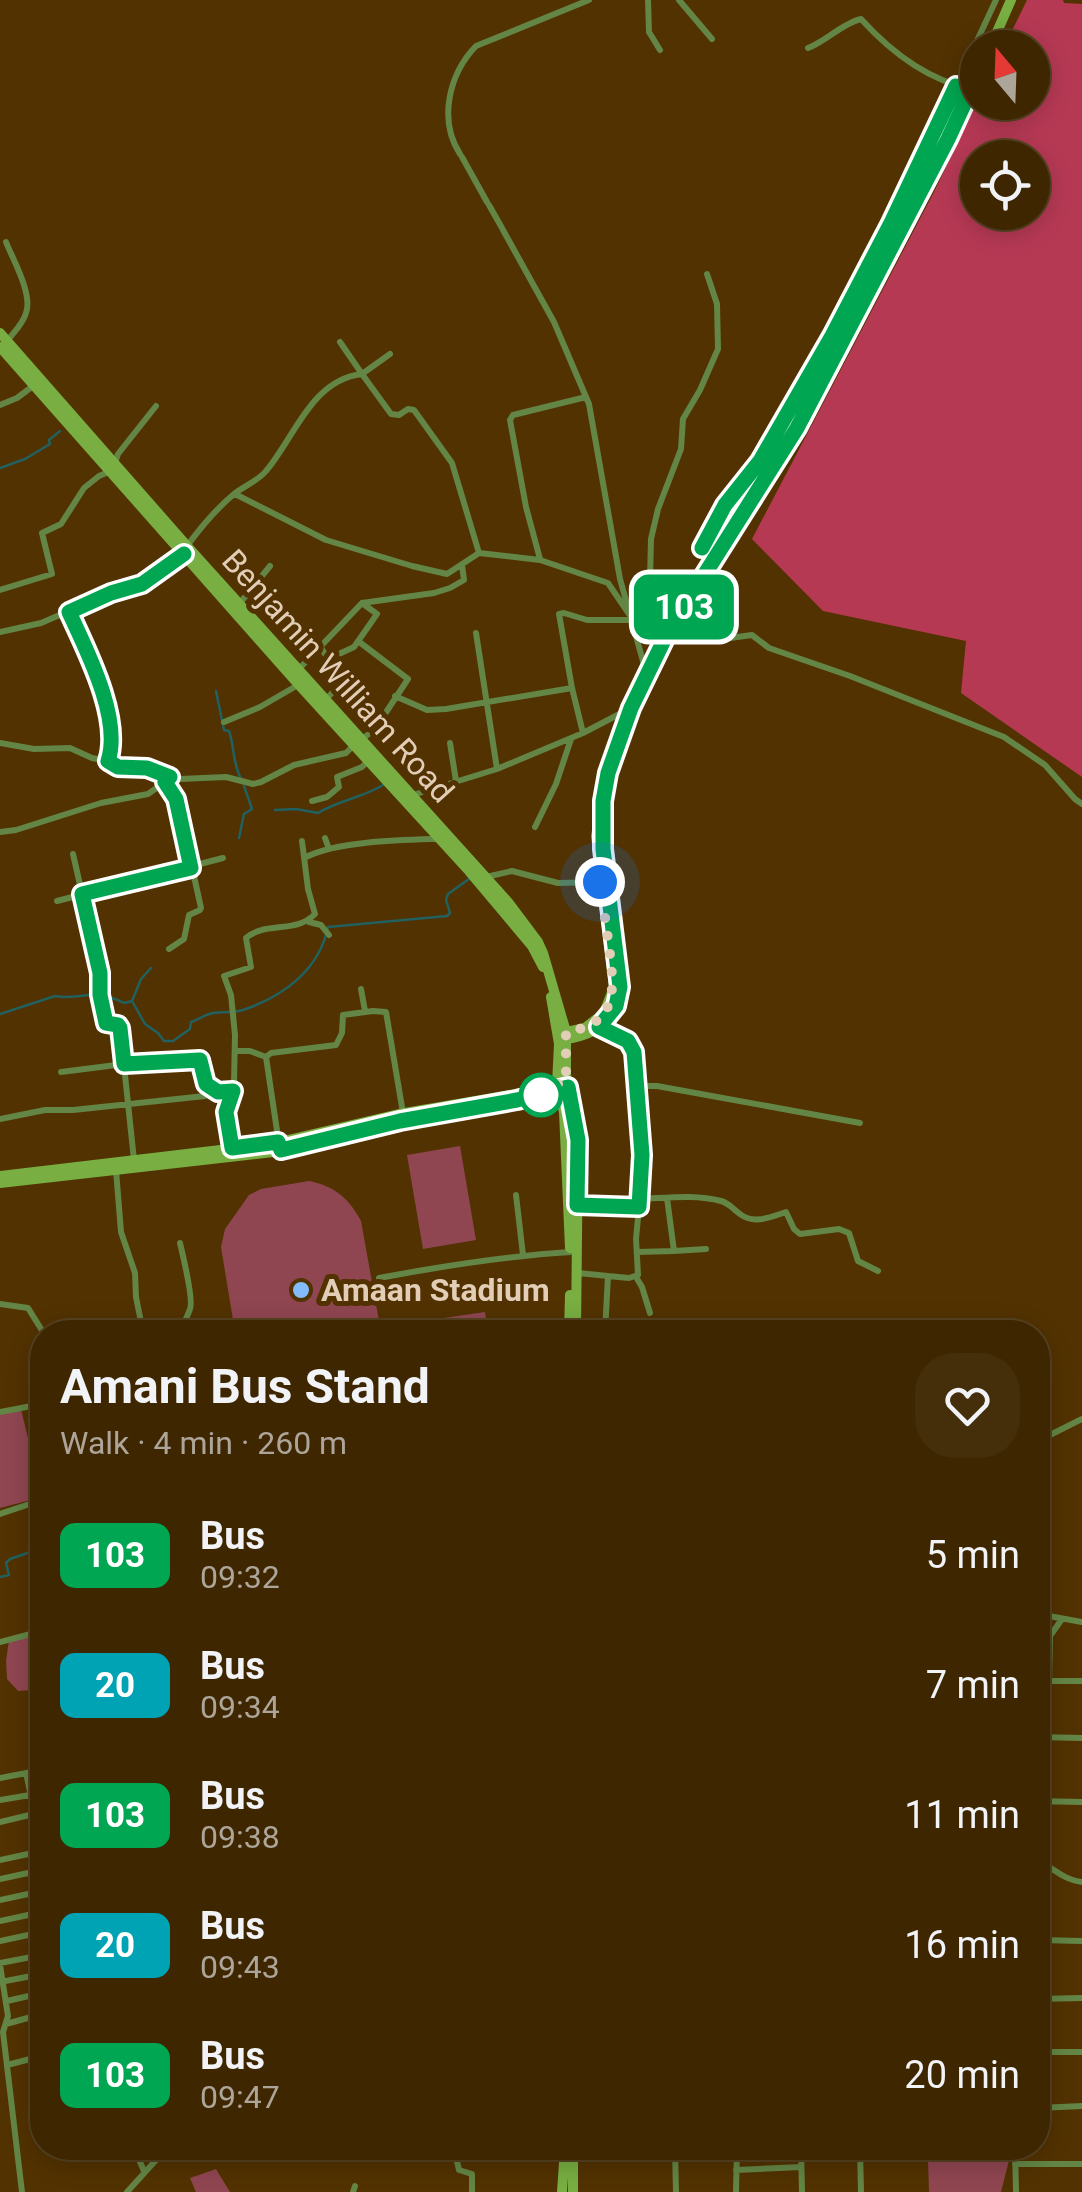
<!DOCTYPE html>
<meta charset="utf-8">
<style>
:root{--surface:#3e2600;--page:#452e0a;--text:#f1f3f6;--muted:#ada599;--line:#574322}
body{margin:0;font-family:Roboto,sans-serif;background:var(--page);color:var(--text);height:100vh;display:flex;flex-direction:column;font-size:38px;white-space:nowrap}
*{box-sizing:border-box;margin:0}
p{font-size:32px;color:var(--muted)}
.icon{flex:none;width:55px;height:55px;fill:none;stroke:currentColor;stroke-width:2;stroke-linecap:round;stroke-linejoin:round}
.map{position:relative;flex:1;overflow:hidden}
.sheet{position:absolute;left:30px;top:1320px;width:1020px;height:840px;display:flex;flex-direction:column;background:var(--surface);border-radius:40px;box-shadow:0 5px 25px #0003,0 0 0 2px var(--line)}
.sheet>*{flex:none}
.badge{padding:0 20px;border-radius:15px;font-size:35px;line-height:65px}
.needle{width:65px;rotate:341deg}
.controls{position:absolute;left:960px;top:30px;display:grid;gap:20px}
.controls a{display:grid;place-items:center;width:90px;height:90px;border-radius:50%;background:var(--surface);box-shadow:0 5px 25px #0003,0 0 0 2px var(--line);font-size:50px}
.you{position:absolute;width:50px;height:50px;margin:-25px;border:8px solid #fff;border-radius:50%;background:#1a73e8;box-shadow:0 0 0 15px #1a73e833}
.map>.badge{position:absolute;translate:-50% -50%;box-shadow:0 0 0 5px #fff}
.round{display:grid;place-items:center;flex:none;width:105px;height:105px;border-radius:40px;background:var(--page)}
.headline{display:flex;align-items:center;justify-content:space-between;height:170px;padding:0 30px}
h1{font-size:48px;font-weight:700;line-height:75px}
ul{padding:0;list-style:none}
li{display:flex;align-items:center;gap:30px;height:130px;padding:0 30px}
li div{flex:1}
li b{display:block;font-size:38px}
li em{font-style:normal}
li .badge{min-width:110px;font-weight:700;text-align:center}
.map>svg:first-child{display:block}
.green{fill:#8f4651}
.forest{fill:#b63954;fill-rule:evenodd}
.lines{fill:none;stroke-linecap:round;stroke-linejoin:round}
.stream{stroke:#21615f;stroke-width:2.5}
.minor{stroke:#638545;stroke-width:6}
.secondary{stroke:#78ae42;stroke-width:10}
.line-casing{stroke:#fff;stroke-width:22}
.line{stroke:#00a651;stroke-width:15}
.walk{stroke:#e2ceb7;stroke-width:10;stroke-dasharray:0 18}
.stop-dot{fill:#fff;stroke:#00a651;stroke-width:5}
.poi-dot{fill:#83bcfb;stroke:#523200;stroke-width:4}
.labels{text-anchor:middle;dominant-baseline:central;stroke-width:10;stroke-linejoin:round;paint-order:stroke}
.street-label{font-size:32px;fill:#e2ceb7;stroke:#523200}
.poi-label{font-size:32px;font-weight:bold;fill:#e2ceb7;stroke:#523200;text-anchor:start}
</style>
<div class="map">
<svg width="1082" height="2192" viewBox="0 0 1082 2192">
<rect width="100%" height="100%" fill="#523200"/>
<!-- green -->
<path class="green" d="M 460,1146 L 476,1240 L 423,1249 L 407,1155 Z
M 309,1181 C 334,1186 349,1198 361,1221 L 381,1332 L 235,1332 L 221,1247 L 225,1229 L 249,1195 L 261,1189 Z
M 485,1312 L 488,1332 L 432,1332 L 430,1320 Z
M 21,1409 L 42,1497 L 0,1508 L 0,1415 Z
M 42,1632 L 42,1689 L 18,1691 L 7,1679 L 6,1661 L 9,1640 Z
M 928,2159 L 1009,2160 L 1001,2192 L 929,2192 Z
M 216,2169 L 230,2192 L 196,2192 L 190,2178 Z"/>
<!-- forest -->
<path class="forest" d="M 1027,0 L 1063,0 L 1064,3 L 1082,4 L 1082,777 L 961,693 L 966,641 L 823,611 L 752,539 L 934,192 L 977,102 L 1032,102 L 1032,48 L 1004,47 ZM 978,158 L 1032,158 L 1032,212 L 978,212 Z"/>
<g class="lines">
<!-- stream -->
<path class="stream" d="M 0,468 L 25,459 L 50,444 L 49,440 L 60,431
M 216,691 L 224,730 L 229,731 C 235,749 232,761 241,779
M 275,810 L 296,809 L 318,813 C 339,800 362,798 383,785
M 239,838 L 244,814 L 252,809 L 244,786
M 132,1001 L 145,1024 L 158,1033 L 164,1041 L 173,1041 L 190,1029 L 191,1022 C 198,1020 206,1014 213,1013 C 224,1011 230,1014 243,1010 C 284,996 319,970 328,927 L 447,916 L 450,913 L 446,900 L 448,894 L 469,879
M 0,1014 L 55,996 C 84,1001 91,986 124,1003 L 132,1001 L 141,979 L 151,968
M 0,1577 L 9,1575 L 6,1563 L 10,1559 L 42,1548"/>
<!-- minor -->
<path class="minor" d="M 648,0 L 649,32 L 660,50
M 679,0 L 712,39
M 808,48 C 826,41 843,23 861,19 C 890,51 928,80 971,89
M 460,154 C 438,120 449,74 476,46 L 589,0
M 462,157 L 487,202
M 489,205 L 502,228
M 503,230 L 554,322 L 589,404 L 620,579 L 646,672
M 6,242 C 13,260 33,294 26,313 C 23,324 14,332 7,341
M 340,342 L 362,374 L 390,354
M 0,405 L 17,398 L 33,386
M 115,463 L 118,454 L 156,406
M 235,494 L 326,540 L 412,566 L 447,574 L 479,553 L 540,560 L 608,583 L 629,614 L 649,621 L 730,638 L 752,635 L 769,648 L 850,676 L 1004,737 L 1045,765 L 1075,799 L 1082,804
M 187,546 C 201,527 216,509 234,494 C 244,486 258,481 266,471 C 295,437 311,380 362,374 L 391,414 L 399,415 L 408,409 L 414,410 L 452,463 L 479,553
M 702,548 L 725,505 L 759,461 L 832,336 L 905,195 L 996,0
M 540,559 L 526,507 L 510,420 L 513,415 L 586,397
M 0,590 L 52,574 L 42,533 L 61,524 L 84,488 L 99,476 L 111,471
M 240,603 L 270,566
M 69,613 C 87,651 122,720 108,761
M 649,621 L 651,539 L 658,509 L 681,449 L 683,419 L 700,390 L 718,349 L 717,304 L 707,274
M 0,632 L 41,623 L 111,593 L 143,584 L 183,555
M 476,633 L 497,769
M 358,641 L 408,679 L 375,729 L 361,740
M 321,648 L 335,669 L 335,690 L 326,699
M 331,663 L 341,653 L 354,647 L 377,614 L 362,603
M 299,669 L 362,603 L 434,593 L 450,588 L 464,580 L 462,565
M 395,696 L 427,710 L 446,709 L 572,688
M 224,722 L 260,707 L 298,685
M 583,733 L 572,688 L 559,614 L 564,613 L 587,620 L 631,620
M 0,743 L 34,749 L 70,748 L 92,758 L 108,761 L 118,767 L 147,768 L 164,776 L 180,779 L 226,777 L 253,784 L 261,782 L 294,765 L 346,753 L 353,746
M 450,743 L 456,781
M 165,782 L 177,799 L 201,908 L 200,910 L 189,915 L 184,939 L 169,949
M 413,795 L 497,769 L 583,733 L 631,708
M 312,801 L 327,797 L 339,787 L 337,777 L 362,767 L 367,762
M 535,827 L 556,784 L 571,739
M 0,832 L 16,830 L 101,803 L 148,794 L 165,782
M 325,838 L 329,849
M 73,854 L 100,973 L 99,995 L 105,1022 L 118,1025 L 120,1028 L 134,1160
M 306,857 C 338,841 400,840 437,839
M 486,877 L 512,871 L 558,883 L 601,882
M 57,901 L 223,858
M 309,922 L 321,925 L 329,935
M 361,989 L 365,1011
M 598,1026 C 611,1036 626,1037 634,1051 L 642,1155 L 641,1199
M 235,1051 L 250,1051 L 266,1057 L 279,1144
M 266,1057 L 271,1053 L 336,1045 L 342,1033 L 343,1015 L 373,1011 L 386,1012 L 403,1113
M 61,1072 L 124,1064 L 200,1060 L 206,1084 L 218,1092 L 233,1091
M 638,1086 L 657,1086 L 860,1123
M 0,1119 L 45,1110 L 73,1110 L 205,1096 L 218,1092
M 232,1148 L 226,1111 L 234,1083 L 235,1035 L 231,995 L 224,976 L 251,967 L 246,938 C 265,921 296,934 315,914 L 308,889 L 302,841
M 116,1170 L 121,1232 L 135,1273 L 136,1297 L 143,1332
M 516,1195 L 523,1255
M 667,1198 L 674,1251 L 706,1249
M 578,1205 L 639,1207 L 641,1199 C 667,1198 695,1194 721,1201 C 729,1203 733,1209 740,1214 C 754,1225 771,1217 786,1212 L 794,1229 L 800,1234 L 839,1229 L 849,1233 L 858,1261 L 878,1271
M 180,1243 C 183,1256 194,1300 190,1309 C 187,1318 183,1323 181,1332
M 637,1252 L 674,1251
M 578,1273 L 608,1276
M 636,1277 L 642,1287 L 650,1313
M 379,1278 C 443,1266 506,1256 571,1252
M 0,1304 L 28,1308 L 43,1332
M 605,1332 L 608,1276 L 629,1278 L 638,1275 L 636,1239 L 639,1207
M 0,1412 L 42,1404
M 1038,1441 L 1082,1419
M 0,1514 L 42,1500
M 1038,1614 L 1082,1622
M 0,1642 L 42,1631
M 1038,1681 L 1082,1681
M 1049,1681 L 1050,1636 L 1062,1619
M 1038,1737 L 1082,1738
M 26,1773 L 35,1814 L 42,1835
M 0,1778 L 42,1770
M 0,1800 L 42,1793
M 1038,1801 L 1082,1802
M 0,1822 L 42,1812
M 0,1860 L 42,1851
M 1038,1863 C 1050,1863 1061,1880 1082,1882
M 0,1879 L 42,1870
M 0,1900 L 42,1891
M 0,1921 L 42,1912
M 1039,1940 L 1082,1941
M 1041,1940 L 1049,1802
M 0,1941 L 42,1932
M 0,1963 L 42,1955
M 0,1965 L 8,2016 L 3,2032 L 22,2192
M 0,1982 L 42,1974
M 1038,1999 L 1082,1998
M 7,2001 L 42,1993
M 6,2024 L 42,2014
M 1038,2052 L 1082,2052
M 7,2065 L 42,2056
M 1038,2108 L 1082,2106
M 134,2148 L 144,2171
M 454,2148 L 459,2170 L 472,2174 L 472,2192
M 675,2148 L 676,2192
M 801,2148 L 802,2192
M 860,2148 L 861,2192
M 1015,2148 L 1016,2192
M 1015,2164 L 1082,2164
M 736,2170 L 801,2167
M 127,2192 L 167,2148
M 353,2192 L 355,2186
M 736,2192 L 737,2148"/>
<!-- secondary -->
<path class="secondary" d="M 990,48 L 1011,0
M 0,333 L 187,546 L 508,902 L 538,942 L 543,953 L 566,1032 L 566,1075 L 578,1140 L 576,1332
M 0,347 L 299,685 L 469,871 L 532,946 L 543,967
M 606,872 L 616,954
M 551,997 L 559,1044 L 557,1084 L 564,1112 L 570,1248
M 562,1033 L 585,1028 L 604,1013 L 614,987 L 596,836 L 608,773 L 646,673 L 667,634 L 797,428 L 948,139 L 978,75
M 567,1039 C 599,1034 615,1019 620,986
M 525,1099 L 562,1089
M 0,1176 L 271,1144 L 399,1114 L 516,1094 L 534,1090 L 559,1078
M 0,1183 L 273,1152 L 400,1121 L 469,1109
M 569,1332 L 570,1295
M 562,2192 L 565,2148
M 573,2192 L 573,2148"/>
</g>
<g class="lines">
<defs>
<path id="line" d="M 184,554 L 142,584 L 111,593 L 69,612 C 87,651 122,719 108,761 L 118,767 L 147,768 L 170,777 L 165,782 L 176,799 L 191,868 L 82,894 L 100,973 L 100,995 L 106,1023 L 118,1025 L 120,1028 L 124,1064 L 200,1060 L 206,1084 L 218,1092 L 233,1091 L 226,1112 L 232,1148 L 278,1142 L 281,1150 L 400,1121 L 517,1100 L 568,1087 L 578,1140 L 577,1205 L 639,1207 L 642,1155 L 634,1052 L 628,1041 L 599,1027 L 616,1006 L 620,987 L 603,849 L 603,801 L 608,773 L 631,708 L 667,634 L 797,428 L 948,139 L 971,89 L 956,86 L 891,223 L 832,336 L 760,461 L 725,505 L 702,548"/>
</defs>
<!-- line casing -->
<use href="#line" class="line-casing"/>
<!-- line -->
<use href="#line" class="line"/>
<!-- walk -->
<path class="walk" d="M 541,1095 L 535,1096 L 558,1090 L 558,1079 L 566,1076 L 566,1032 C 620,1024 614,988 609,946 C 606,924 603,903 600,882"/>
</g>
<!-- markers -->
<circle class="stop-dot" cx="541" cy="1095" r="20"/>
<circle class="poi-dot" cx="301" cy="1290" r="10"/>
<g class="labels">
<!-- street labels -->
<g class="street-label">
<text transform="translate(338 676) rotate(48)">Benjamin William Road</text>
</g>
<!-- poi labels -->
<g class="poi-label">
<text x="321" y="1290">Amaan Stadium</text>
</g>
</g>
</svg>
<div class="controls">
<a><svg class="needle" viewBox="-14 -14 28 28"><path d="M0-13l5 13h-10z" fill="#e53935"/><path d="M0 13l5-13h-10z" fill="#ada599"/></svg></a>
<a><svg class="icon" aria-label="locate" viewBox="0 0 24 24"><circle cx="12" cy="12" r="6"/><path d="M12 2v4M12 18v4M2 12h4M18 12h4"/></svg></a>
</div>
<div class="you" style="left:600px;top:882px"></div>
<b class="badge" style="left:684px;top:607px;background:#00a651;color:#fff">103</b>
<section class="sheet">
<div class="headline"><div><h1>Amani Bus Stand</h1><p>Walk · 4 min · 260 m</p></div><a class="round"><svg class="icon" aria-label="heart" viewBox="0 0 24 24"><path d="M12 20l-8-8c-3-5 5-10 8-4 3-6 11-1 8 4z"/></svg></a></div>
<ul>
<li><span class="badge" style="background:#00a651;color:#fff">103</span><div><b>Bus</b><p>09:32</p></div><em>5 min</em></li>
<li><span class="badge" style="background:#00a3b4;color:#fff">20</span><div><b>Bus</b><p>09:34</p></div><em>7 min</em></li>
<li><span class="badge" style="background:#00a651;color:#fff">103</span><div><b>Bus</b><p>09:38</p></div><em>11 min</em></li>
<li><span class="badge" style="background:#00a3b4;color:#fff">20</span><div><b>Bus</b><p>09:43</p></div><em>16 min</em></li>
<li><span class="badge" style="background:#00a651;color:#fff">103</span><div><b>Bus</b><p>09:47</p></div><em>20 min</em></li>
</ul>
</section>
</div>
